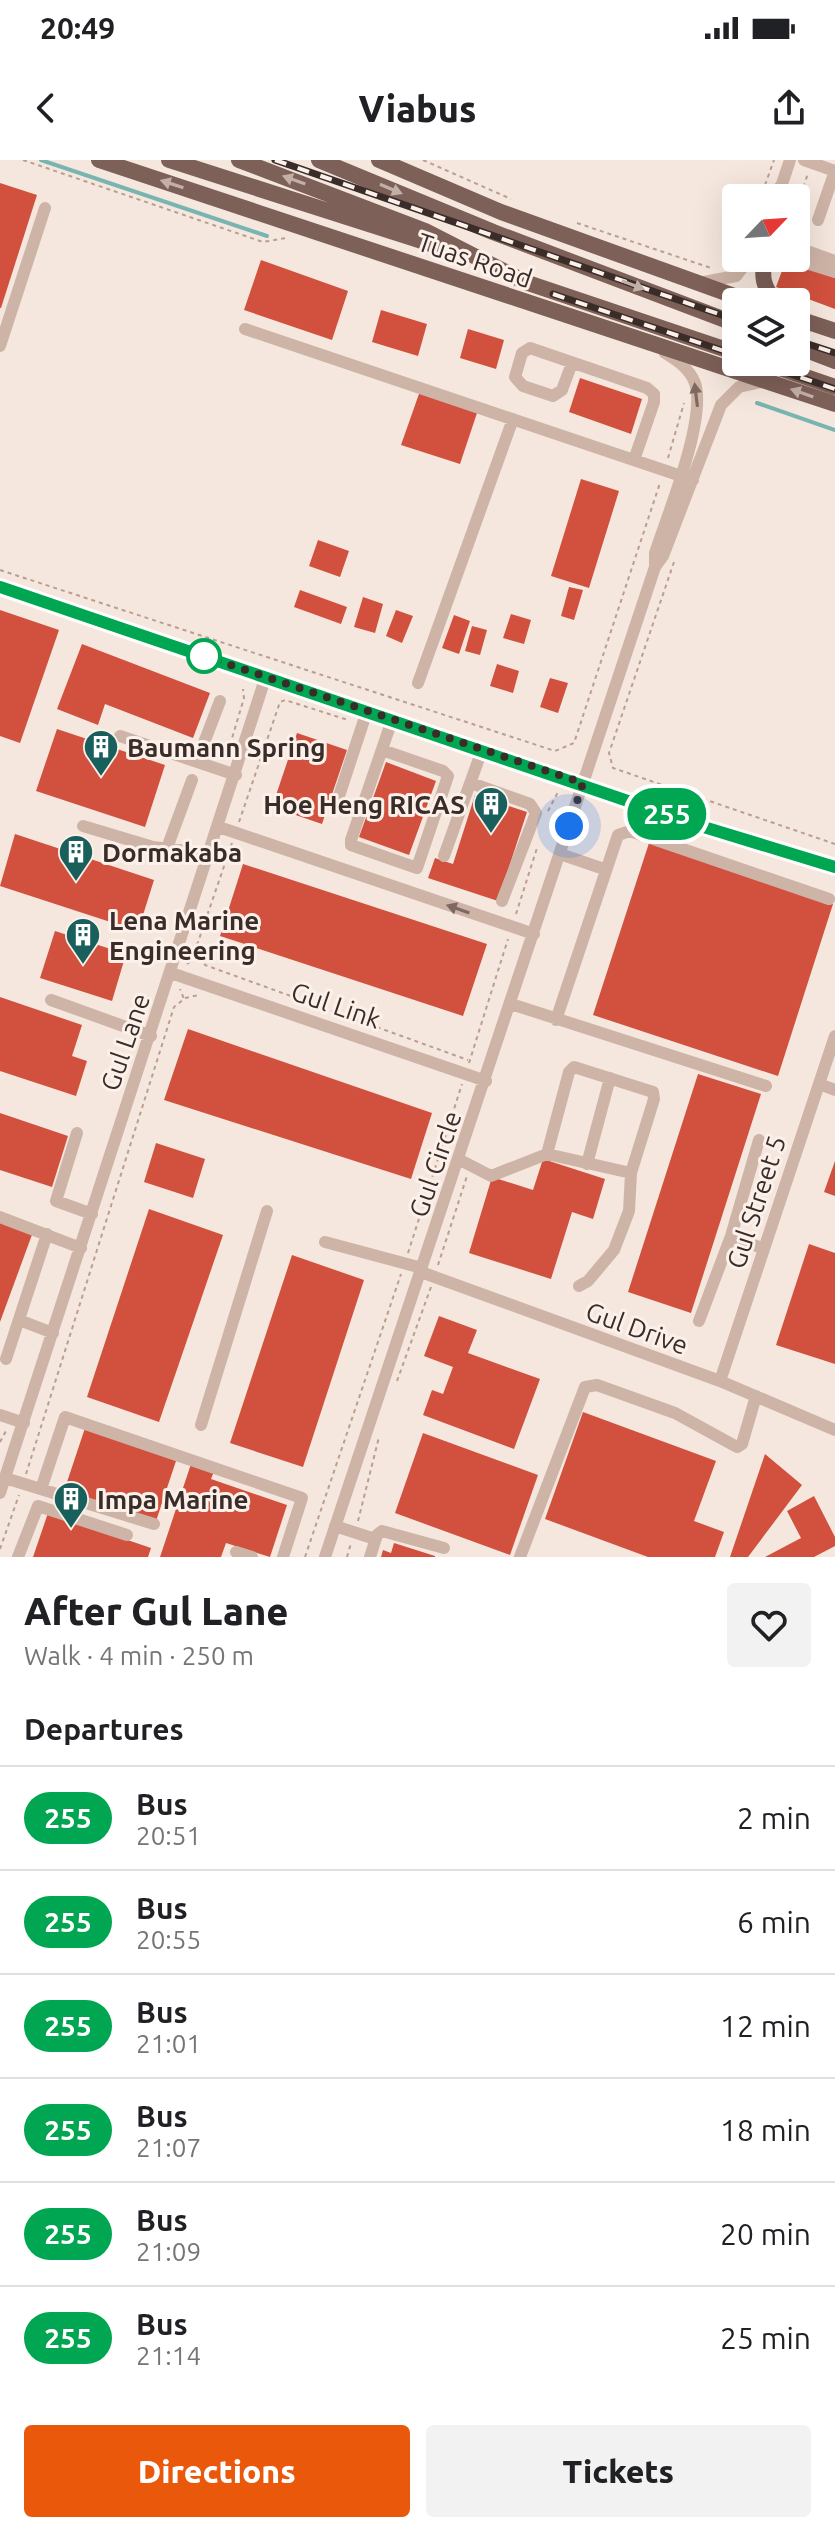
<!DOCTYPE html>
<meta charset="utf-8">
<style>
:root{--surface:#fff;--page:#f2f2f2;--text:#202124;--muted:#757577;--line:#e0e0e0;--accent:#ea580c}
body{margin:0;font-family:Ubuntu,sans-serif;background:var(--page);color:var(--text);height:100vh;display:flex;flex-direction:column;font-size:30px;white-space:nowrap}
*{box-sizing:border-box;margin:0}
p{font-size:26px;color:var(--muted)}
.icon{flex:none;width:44px;height:44px;fill:none;stroke:currentColor;stroke-width:2;stroke-linecap:round;stroke-linejoin:round}
.map{position:relative;height:1397px;overflow:hidden}
.side{display:flex;flex-direction:column;background:var(--surface);flex:1}
.side>*{flex:none}
.badge{padding:0 16px;border-radius:26px;font-size:28px;line-height:52px}
.needle{width:52px;rotate:65deg}
.controls{position:absolute;left:722px;top:24px;display:grid;gap:16px}
.controls a{display:grid;place-items:center;width:88px;height:88px;border-radius:8px;background:var(--surface);box-shadow:0 8px 32px #0002;font-size:40px}
.you{position:absolute;width:40px;height:40px;margin:-20px;border:6px solid #fff;border-radius:50%;background:#1a73e8;box-shadow:0 0 0 12px #1a73e833}
.map>.badge{position:absolute;translate:-50% -50%;box-shadow:0 0 0 4px #fff}
h2{padding:0 24px;font-size:30px;line-height:72px}
.round{display:grid;place-items:center;flex:none;width:84px;height:84px;border-radius:8px;background:var(--page)}
.summary{display:flex;align-items:center;justify-content:space-between;height:136px;padding:0 24px}
h1{font-size:38px;font-weight:800;line-height:60px}
.button{display:flex;gap:16px;margin-top:auto;padding:16px 24px}
.button a{flex:1;height:92px;border-radius:8px;background:var(--accent);color:#fff;font-size:32px;font-weight:800;line-height:92px;text-align:center}
.button a+a{background:var(--page);color:var(--text)}
ul{padding:0;list-style:none}
li{display:flex;align-items:center;gap:24px;height:104px;padding:0 24px;border-top:2px solid var(--line)}
li div{flex:1}
li b{display:block;font-size:30px}
li em{font-style:normal}
li .badge{min-width:88px;font-weight:700;text-align:center}
.status{display:flex;justify-content:space-between;align-items:center;height:56px;padding:0 40px;background:var(--surface);direction:ltr}
.status svg{height:22px;fill:currentColor}
header{display:flex;justify-content:space-between;align-items:center;height:104px;padding:0 24px;background:var(--surface);font-size:36px;font-weight:800}
.map>svg:first-child{display:block}
.lines{fill:none;stroke-linecap:round;stroke-linejoin:round}
.stream{stroke:#79b5b0;stroke-width:4}
.building{fill:#d1513e}
.path{stroke:#ba9e91;stroke-width:2;stroke-dasharray:4 4;stroke-linecap:butt}
.minor{stroke:#ceb4a7;stroke-width:12}
.major{stroke:#7d6058;stroke-width:16}
.rail-casing{stroke:#3a2c28;stroke-width:7}
.rail{stroke:#fbf1ea;stroke-width:4;stroke-dasharray:12;stroke-linecap:butt}
.oneway{fill:#c2b0a8}
.oneway2{fill:#7d6961}
.line-casing{stroke:#fff;stroke-width:18}
.line{stroke:#00a651;stroke-width:12}
.walk{stroke:#3a2c28;stroke-width:8;stroke-dasharray:0 14.4}
.stop-dot{fill:#fff;stroke:#00a651;stroke-width:4}
.labels{text-anchor:middle;dominant-baseline:central;stroke-width:6;stroke-linejoin:round;paint-order:stroke}
.street-label{font-size:26px;fill:#3a2c28;stroke:#fbf1ea}
.poi-label{font-size:26px;font-weight:bold;fill:#3a2c28;stroke:#fbf1ea;text-anchor:start}
</style>
<div class="status"><b>20:49</b><svg viewBox="0 0 49 12"><path d="M0 12V9h3v3zM5 12V6h3v6zM10 12V3h3v9zM15 12V0h3v12zM26 1h20v11H26zM47 4h2v5h-2z"/></svg></div>
<header><svg class="icon" aria-label="back" viewBox="0 0 24 24"><path d="M15 5l-7 7 7 7"/></svg>Viabus<svg class="icon" aria-label="share" viewBox="0 0 24 24"><path d="M12 15V3M7 8l5-5 5 5M5 13v7h14v-7"/></svg></header>
<div class="map">
<svg width="835" height="1397" viewBox="0 0 835 1397">
<rect width="100%" height="100%" fill="#f5e7dd"/>
<g class="lines">
<!-- stream -->
<path class="stream" d="M 41,0 L 267,76
M 757,243 L 835,270"/>
</g>
<!-- building -->
<path class="building" d="M 0,23 L 37,35 L 1,148 L 0,148 Z
M 261,100 L 348,131 L 332,180 L 244,150 Z
M 786,100 L 835,118 L 835,149 L 776,127 Z
M 381,150 L 427,164 L 418,196 L 372,182 Z
M 468,169 L 504,180 L 496,209 L 460,198 Z
M 580,218 L 642,239 L 631,274 L 569,252 Z
M 420,231 L 478,250 L 460,304 L 401,285 Z
M 581,319 L 619,331 L 589,428 L 551,416 Z
M 318,380 L 349,391 L 340,417 L 309,406 Z
M 569,427 L 583,430 L 574,460 L 561,456 Z
M 300,430 L 347,447 L 341,464 L 294,447 Z
M 363,437 L 383,444 L 375,473 L 354,467 Z
M 0,450 L 59,470 L 20,583 L 0,576 Z
M 396,450 L 413,456 L 402,483 L 386,476 Z
M 511,454 L 531,460 L 524,484 L 503,478 Z
M 454,455 L 470,461 L 459,494 L 442,488 Z
M 472,466 L 487,470 L 480,495 L 465,491 Z
M 82,484 L 210,533 L 193,578 L 105,544 L 98,565 L 57,549 Z
M 497,504 L 519,511 L 513,533 L 490,526 Z
M 550,518 L 568,523 L 558,553 L 540,547 Z
M 57,569 L 165,605 L 145,667 L 36,631 Z
M 297,573 L 347,590 L 322,664 L 272,647 Z
M 386,602 L 436,621 L 409,695 L 359,677 Z
M 475,635 L 527,652 L 498,741 L 428,718 L 435,698 L 453,704 Z
M 15,674 L 154,720 L 138,771 L 0,726 Z
M 649,683 L 833,744 L 778,916 L 593,855 Z
M 243,704 L 487,784 L 463,856 L 220,776 Z
M 55,771 L 126,794 L 112,841 L 40,818 Z
M 0,837 L 82,865 L 72,896 L 87,901 L 76,936 L 0,911 Z
M 188,869 L 432,953 L 411,1019 L 164,940 Z
M 698,914 L 761,934 L 691,1153 L 628,1132 Z
M 0,953 L 68,976 L 52,1027 L 0,1010 Z
M 156,983 L 205,999 L 193,1038 L 144,1022 Z
M 543,999 L 605,1019 L 593,1059 L 572,1052 L 551,1119 L 469,1093 L 492,1017 L 533,1030 Z
M 835,1001 L 835,1036 L 824,1032 Z
M 149,1049 L 223,1075 L 159,1262 L 87,1237 Z
M 0,1060 L 33,1072 L 0,1162 Z
M 809,1084 L 835,1093 L 835,1204 L 776,1185 Z
M 292,1095 L 364,1120 L 303,1307 L 230,1283 Z
M 439,1156 L 477,1170 L 468,1193 L 540,1219 L 514,1289 L 423,1255 L 432,1230 L 443,1234 L 453,1207 L 424,1196 Z
M 583,1252 L 716,1301 L 694,1361 L 724,1372 L 715,1397 L 648,1397 L 545,1359 Z
M 85,1268 L 177,1298 L 156,1361 L 64,1331 Z
M 423,1273 L 538,1315 L 510,1395 L 395,1353 Z
M 765,1294 L 802,1325 L 748,1397 L 730,1397 Z
M 192,1301 L 215,1309 L 211,1319 L 287,1345 L 270,1397 L 226,1383 L 221,1397 L 160,1397 Z
M 814,1336 L 835,1377 L 835,1386 L 814,1397 L 765,1397 L 801,1378 L 787,1351 Z
M 48,1353 L 151,1388 L 148,1397 L 33,1397 Z
M 394,1383 L 435,1396 L 435,1397 L 381,1397 L 383,1390 L 391,1393 Z"/>
<g class="lines">
<!-- path -->
<path class="path" d="M 23,0 L 263,82 L 286,78
M 423,0 L 511,39
M 765,25 L 774,0
M 796,50 L 808,13
M 577,63 L 711,108
M 668,298 L 684,243
M 674,402 L 609,593 L 613,608 L 835,684
M 0,410 L 555,591 L 574,583 L 660,323
M 230,585 L 244,538 L 243,529
M 222,593 L 229,595
M 548,651 L 558,632
M 239,662 L 280,542 L 285,540 L 348,560
M 232,683 L 197,785 L 205,805 L 468,900
M 516,754 L 537,688
M 187,804 L 197,796
M 185,838 L 199,835
M 469,903 L 508,779
M 408,1093 L 462,924
M 438,1105 L 467,1016
M 397,1221 L 431,1127
M 0,1282 L 7,1269
M 26,1314 L 174,847 L 184,839 L 180,829
M 358,1361 L 379,1277
M 0,1389 L 19,1335
M 305,1397 L 401,1114
M 347,1397 L 351,1383"/>
<!-- minor -->
<path class="minor" d="M 804,0 L 835,11
M 772,38 L 782,24 L 790,0
M 818,60 L 835,11
M 796,87 L 835,101
M 790,98 L 835,112
M 704,122 L 736,116 L 750,98
M 245,169 L 693,320
M 0,186 L 45,48
M 572,203 L 562,230 L 553,236 L 523,226 L 515,217 L 522,193 L 530,188 L 647,228 L 654,234 L 654,242 L 634,300
M 655,406 L 655,393 C 667,356 707,259 695,223 C 689,208 678,201 665,193
M 0,428 L 707,668 L 835,707
M 418,523 L 513,259
M 120,576 L 236,615
M 382,590 L 443,611 L 448,616 L 417,708 L 351,685 L 351,680 L 392,560
M 197,601 L 220,541
M 471,623 L 530,644 L 536,653 L 502,741
M 339,636 L 367,551
M 83,666 L 153,687 L 211,694
M 219,667 L 534,774
M 167,688 L 192,620
M 560,694 L 604,709
M 444,696 L 482,590
M 171,813 L 486,921
M 51,840 L 151,876
M 511,844 L 766,926
M 556,860 L 618,675 L 630,671 L 829,739
M 819,924 L 835,930
M 77,973 L 56,1041 L 92,1054
M 547,994 L 569,912 L 574,907 L 653,932 L 654,939 L 631,1013 L 629,1051 L 614,1090 L 588,1121 L 579,1126
M 460,1000 L 491,1016 L 547,994 L 631,1013
M 587,1004 L 610,918
M 0,1057 L 81,1088
M 731,1076 L 764,1089
M 325,1082 L 422,1108
M 421,1112 L 720,1221 L 835,1270
M 19,1160 L 53,1173
M 699,1161 L 731,1076 L 759,980
M 6,1199 L 47,1074
M 720,1221 L 835,876
M 0,1255 L 24,1263
M 201,1265 L 267,1051
M 5,1318 L 154,1364
M 41,1329 L 65,1257 L 302,1338 L 283,1397
M 0,1333 L 266,516
M 335,1366 L 375,1379
M 236,1392 L 252,1397
M 18,1397 L 38,1346 L 127,1375
M 325,1397 L 655,407 L 663,396 L 721,245 L 739,227 L 761,222
M 370,1397 L 377,1375 L 382,1371 L 444,1388
M 520,1397 L 585,1227 L 597,1225 L 675,1253 L 737,1287 L 742,1284 L 756,1236"/>
<!-- major -->
<path class="major" d="M 99,0 L 835,244
M 169,0 L 434,85
M 239,0 L 425,71 L 525,122 L 736,193
M 319,0 L 493,72 L 736,164
M 379,0 L 501,52 L 751,142
M 765,98 C 761,117 763,127 776,142
M 796,158 L 835,171
M 796,186 L 835,201
M 762,202 L 835,227"/>
<defs>
<path id="rail" d="M 275,0 L 736,160
M 553,134 L 736,195
M 796,180 L 835,193
M 755,202 L 835,229"/>
</defs>
<!-- rail casing -->
<use href="#rail" class="rail-casing"/>
<!-- rail -->
<use href="#rail" class="rail"/>
</g>
<!-- one-way arrows -->
<defs><path id="oneway-solid" d="M-6-.8H1V-3.2L6.5 0L1 3.2V.8H-6Z" transform="scale(2)"/></defs>
<g class="oneway">
<use href="#oneway-solid" transform="translate(294 20) rotate(-160)"/>
<use href="#oneway-solid" transform="translate(172 24) rotate(-162)"/>
<use href="#oneway-solid" transform="translate(391 29) rotate(23)"/>
<use href="#oneway-solid" transform="translate(633 125) rotate(21)"/>
<use href="#oneway-solid" transform="translate(802 233) rotate(-161)"/>
</g>
<g class="oneway2">
<use href="#oneway-solid" transform="translate(696 235) rotate(-97)"/>
<use href="#oneway-solid" transform="translate(458 749) rotate(-161)"/>
</g>
<g class="lines">
<defs>
<path id="line" d="M 0,427 L 707,668 L 835,707"/>
</defs>
<!-- line casing -->
<use href="#line" class="line-casing"/>
<!-- line -->
<use href="#line" class="line"/>
<!-- walk -->
<path class="walk" d="M 204,496 L 583,623 L 569,666"/>
</g>
<!-- icons -->
<defs>
<symbol id="building-pin" viewBox="-11 -11 22 30"><path d="M0 17L-7.5 6A9.5 9.5 0 1 1 7.5 6Z" fill="#19605c" stroke="#fbf1ea"/><path d="M-4-6H4V6H1V3H-1V6H-4ZM-2.5-4.3h1.7v1.8h-1.7ZM.8-4.3h1.7v1.8H.8ZM-2.5-1h1.7V.8h-1.7ZM.8-1h1.7V.8H.8Z" fill="#fff"/></symbol>
</defs>
<g fill-rule="evenodd">
<use href="#building-pin" x="81" y="567" width="40" height="54"/>
<use href="#building-pin" x="471" y="624" width="40" height="54"/>
<use href="#building-pin" x="56" y="672" width="40" height="54"/>
<use href="#building-pin" x="63" y="755" width="40" height="54"/>
<use href="#building-pin" x="51" y="1319" width="40" height="54"/>
</g>
<!-- markers -->
<circle class="stop-dot" cx="204" cy="496" r="16"/>
<g class="labels">
<!-- street labels -->
<g class="street-label">
<text transform="translate(475 100) rotate(19)">Tuas Road</text>
<text transform="translate(336 845) rotate(19)">Gul Link</text>
<text transform="translate(125 882) rotate(-71)">Gul Lane</text>
<text transform="translate(435 1004) rotate(-71)">Gul Circle</text>
<text transform="translate(756 1042) rotate(-72)">Gul Street 5</text>
<text transform="translate(637 1168) rotate(20)">Gul Drive</text>
</g>
<!-- poi labels -->
<g class="poi-label">
<text x="127" y="587">Baumann Spring</text>
<text x="465" y="644" text-anchor="end">Hoe Heng RICAS</text>
<text x="102" y="692">Dormakaba</text>
<text x="109" y="760">Lena Marine<tspan x="109" dy="30">Engineering</tspan></text>
<text x="97" y="1339">Impa Marine</text>
</g>
</g>
</svg>
<div class="controls">
<a><svg class="needle" viewBox="-14 -14 28 28"><path d="M0-13l5 13h-10z" fill="#e53935"/><path d="M0 13l5-13h-10z" fill="#757577"/></svg></a>
<a><svg class="icon" aria-label="layers" viewBox="0 0 24 24"><path d="M12 4l9 5-9 5-9-5zM3 14l9 5 9-5"/></svg></a>
</div>
<div class="you" style="left:569px;top:666px"></div>
<b class="badge" style="left:667px;top:654px;background:#00a651;color:#fff">255</b>
</div>
<section class="side">
<div class="summary"><div><h1>After Gul Lane</h1><p>Walk · 4 min · 250 m</p></div><a class="round"><svg class="icon" aria-label="heart" viewBox="0 0 24 24"><path d="M12 20l-8-8c-3-5 5-10 8-4 3-6 11-1 8 4z"/></svg></a></div>
<h2>Departures</h2>
<ul>
<li><span class="badge" style="background:#00a651;color:#fff">255</span><div><b>Bus</b><p>20:51</p></div><em>2 min</em></li>
<li><span class="badge" style="background:#00a651;color:#fff">255</span><div><b>Bus</b><p>20:55</p></div><em>6 min</em></li>
<li><span class="badge" style="background:#00a651;color:#fff">255</span><div><b>Bus</b><p>21:01</p></div><em>12 min</em></li>
<li><span class="badge" style="background:#00a651;color:#fff">255</span><div><b>Bus</b><p>21:07</p></div><em>18 min</em></li>
<li><span class="badge" style="background:#00a651;color:#fff">255</span><div><b>Bus</b><p>21:09</p></div><em>20 min</em></li>
<li><span class="badge" style="background:#00a651;color:#fff">255</span><div><b>Bus</b><p>21:14</p></div><em>25 min</em></li>
</ul>
<div class="button"><a>Directions</a><a>Tickets</a></div>
</section>
